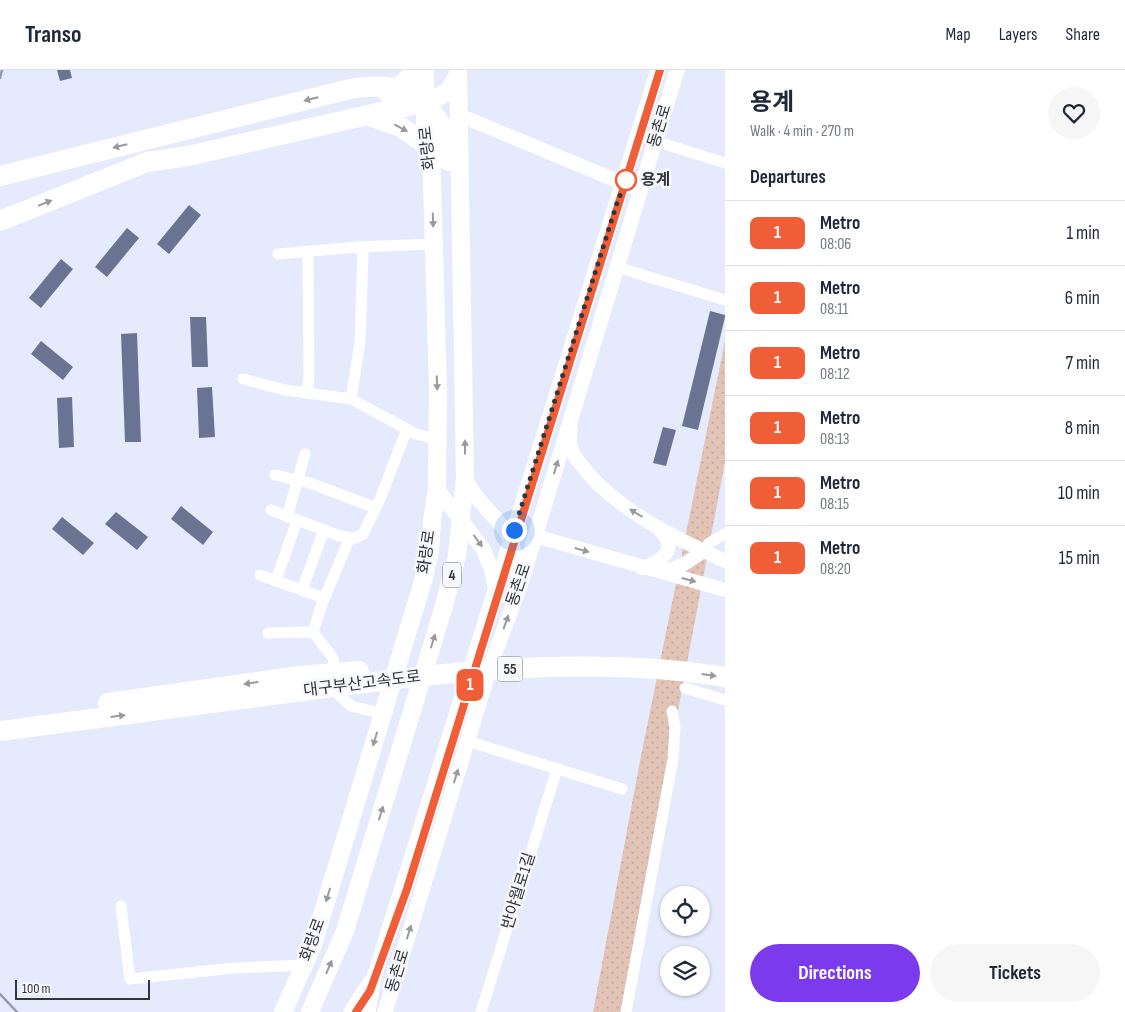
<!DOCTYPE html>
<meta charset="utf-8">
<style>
:root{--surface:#fff;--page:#f6f6f7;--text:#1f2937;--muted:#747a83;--line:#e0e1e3;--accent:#7c3aed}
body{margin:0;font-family:"Sofia Sans Condensed","Noto Sans KR",sans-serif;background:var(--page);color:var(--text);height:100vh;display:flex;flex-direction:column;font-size:19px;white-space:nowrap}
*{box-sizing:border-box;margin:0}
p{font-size:16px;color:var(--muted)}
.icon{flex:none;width:28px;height:28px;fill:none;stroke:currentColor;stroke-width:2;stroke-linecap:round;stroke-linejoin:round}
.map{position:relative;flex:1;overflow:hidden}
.drawer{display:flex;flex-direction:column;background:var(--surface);width:400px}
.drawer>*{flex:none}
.badge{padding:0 10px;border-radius:8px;font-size:18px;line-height:32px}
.tools{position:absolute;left:660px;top:816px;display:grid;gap:10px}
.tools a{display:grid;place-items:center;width:50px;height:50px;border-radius:50%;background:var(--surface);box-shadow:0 1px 4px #0004;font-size:25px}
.scale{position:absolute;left:15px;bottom:12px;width:135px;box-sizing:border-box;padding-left:5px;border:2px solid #33353c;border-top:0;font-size:14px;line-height:18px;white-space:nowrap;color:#33353c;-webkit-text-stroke:4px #f7f8fc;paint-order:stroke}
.you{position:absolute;width:25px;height:25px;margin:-12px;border:4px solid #fff;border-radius:50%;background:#1a73e8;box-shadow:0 0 0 8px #1a73e833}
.map>.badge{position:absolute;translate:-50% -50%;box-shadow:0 0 0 2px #fff}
h2{padding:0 25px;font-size:19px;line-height:45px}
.round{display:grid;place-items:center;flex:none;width:52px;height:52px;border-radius:26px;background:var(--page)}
.head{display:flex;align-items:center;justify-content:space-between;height:85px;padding:0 25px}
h1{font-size:24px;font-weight:700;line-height:38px}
.button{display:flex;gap:10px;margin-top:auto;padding:10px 25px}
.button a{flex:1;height:58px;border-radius:30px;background:var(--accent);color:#fff;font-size:20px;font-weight:700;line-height:58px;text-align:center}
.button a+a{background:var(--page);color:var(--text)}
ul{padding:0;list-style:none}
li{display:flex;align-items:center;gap:15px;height:65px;padding:0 25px;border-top:1px solid var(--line)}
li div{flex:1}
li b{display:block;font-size:19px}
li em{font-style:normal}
li .badge{min-width:55px;font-weight:700;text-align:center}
header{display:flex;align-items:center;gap:30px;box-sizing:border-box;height:70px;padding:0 25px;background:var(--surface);border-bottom:1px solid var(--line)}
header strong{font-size:24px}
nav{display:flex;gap:28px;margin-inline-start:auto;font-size:18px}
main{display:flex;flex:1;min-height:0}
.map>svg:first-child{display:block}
.park{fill:url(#park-dots)}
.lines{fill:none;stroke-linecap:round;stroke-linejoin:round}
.stream{stroke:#9298b2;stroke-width:2.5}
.building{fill:#6b7392}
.minor{stroke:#fff;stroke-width:11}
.tertiary{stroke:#fff;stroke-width:14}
.secondary{stroke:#fff;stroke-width:15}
.primary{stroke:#fff;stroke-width:18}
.motorway{stroke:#fff;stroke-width:20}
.oneway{fill:#999a9e}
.line-casing{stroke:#fff;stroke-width:11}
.line{stroke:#ef5e37;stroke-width:8}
.walk{stroke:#33353c;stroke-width:5;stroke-dasharray:0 9}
.stop-dot{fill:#fff;stroke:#ef5e37;stroke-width:2.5}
.labels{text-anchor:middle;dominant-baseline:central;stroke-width:5;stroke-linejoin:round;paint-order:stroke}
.shield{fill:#f7f8fc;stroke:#6e7076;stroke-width:1}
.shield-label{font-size:15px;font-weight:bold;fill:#33353c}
.street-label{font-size:16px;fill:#33353c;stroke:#f7f8fc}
.stop-label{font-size:16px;font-weight:bold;fill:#33353c;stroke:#f7f8fc;text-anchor:start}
</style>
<header>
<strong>Transo</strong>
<nav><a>Map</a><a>Layers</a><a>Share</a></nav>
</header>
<main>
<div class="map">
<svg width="725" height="942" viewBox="0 0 725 942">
<defs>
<pattern id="park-dots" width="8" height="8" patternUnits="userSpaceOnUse" patternTransform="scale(1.25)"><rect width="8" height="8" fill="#e2c4b6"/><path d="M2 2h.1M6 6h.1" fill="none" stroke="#c2a99d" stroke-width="1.8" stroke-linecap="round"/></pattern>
</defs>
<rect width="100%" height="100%" fill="#e5eafd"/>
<!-- park -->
<path class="park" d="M 725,271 L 725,392 L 621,942 L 593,942 L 640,691 Z"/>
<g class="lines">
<!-- stream -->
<path class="stream" d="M 0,8 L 2,0
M 0,924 L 17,942"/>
</g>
<!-- building -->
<path class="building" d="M 57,0 L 70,0 L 72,8 L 60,11 Z
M 189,135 L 201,145 L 169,184 L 157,174 Z
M 127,158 L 139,168 L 107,207 L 95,197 Z
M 61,189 L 73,199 L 41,238 L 29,228 Z
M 710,241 L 725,245 L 725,247 L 698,360 L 682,356 Z
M 190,247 L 206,247 L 208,297 L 192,297 Z
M 137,263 L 141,372 L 125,372 L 121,264 Z
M 41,271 L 73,297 L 63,310 L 31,284 Z
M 212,317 L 215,367 L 199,368 L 197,318 Z
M 72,327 L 74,377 L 59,378 L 57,328 Z
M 663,357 L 676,360 L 666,396 L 653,393 Z
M 181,436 L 213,462 L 203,475 L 171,449 Z
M 116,442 L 148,467 L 137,480 L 105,454 Z
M 62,447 L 94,473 L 83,485 L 52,459 Z"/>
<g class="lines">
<!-- minor -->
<path class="minor" d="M 655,71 L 725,93
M 357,177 L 433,174
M 278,184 L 357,177 L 363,183 L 360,272 L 351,329
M 616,197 L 725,230
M 243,309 L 285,320 L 351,329 L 416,364 L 437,369
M 307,323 L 309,306 L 308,181
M 275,405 L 310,413 L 376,438
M 271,440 L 340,466 L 355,468 L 363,464 L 380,429 L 407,359
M 287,447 L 305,384
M 350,467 L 322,534 L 313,562 L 333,588 L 340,626 L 351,636 L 383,644
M 703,481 L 709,473 L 725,464
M 260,505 L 324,528
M 276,510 L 297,451
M 302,520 L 324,460
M 268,563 L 313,562
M 685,618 L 725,630
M 467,671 L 622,719
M 121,836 L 130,909 L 234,898 L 305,895
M 481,942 L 557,699
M 626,942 L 673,689 L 675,658 L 672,641"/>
<!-- tertiary -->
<path class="tertiary" d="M 459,45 L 639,120
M 571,359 C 570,365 569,372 571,378 C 573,385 578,391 583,397 C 615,439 677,469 725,491
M 535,466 L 725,520
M 642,498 C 663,491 679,479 659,459
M 659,501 C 675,502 691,490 703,481"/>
<!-- secondary -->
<path class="secondary" d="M 465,408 C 475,430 491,441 505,460 C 515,474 517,496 519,512
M 437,419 L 483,479 L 491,498 L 496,520
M 351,942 L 370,912
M 368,942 L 374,907 L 658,0
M 385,942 L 490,597 L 520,516 L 677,0"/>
<!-- primary -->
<path class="primary" d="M 425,32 C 444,52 448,65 448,92
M 425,32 C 442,27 451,21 458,4
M 283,942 L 313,875 L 423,511 L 430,481 L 432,451 L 437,419 L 438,318 L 431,78 L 425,54 L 425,0
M 310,942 L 345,861 L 443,539 L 457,486 L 465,408 L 458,0"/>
<!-- motorway -->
<path class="motorway" d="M 388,23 L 397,19 L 418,0
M 367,45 L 401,57 L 431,78
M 0,106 L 350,19 C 380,14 399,15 425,32
M 0,151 L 147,92 L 188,86 L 425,32
M 108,633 L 300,606 L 359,601
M 0,661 C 99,648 197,635 296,622 C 438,603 583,584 725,607"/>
</g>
<!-- one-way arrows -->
<defs><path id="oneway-solid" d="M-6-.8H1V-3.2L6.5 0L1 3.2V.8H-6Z" transform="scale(1.25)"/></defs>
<g class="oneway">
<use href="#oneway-solid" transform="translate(311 29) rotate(166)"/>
<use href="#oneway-solid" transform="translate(401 58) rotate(28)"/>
<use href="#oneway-solid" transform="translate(120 76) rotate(166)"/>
<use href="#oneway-solid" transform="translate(45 133) rotate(-22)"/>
<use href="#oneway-solid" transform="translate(433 150) rotate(88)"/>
<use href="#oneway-solid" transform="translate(437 313) rotate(88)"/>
<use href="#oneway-solid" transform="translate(465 377) rotate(-90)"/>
<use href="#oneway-solid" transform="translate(556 397) rotate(-73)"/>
<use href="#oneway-solid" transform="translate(636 443) rotate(-149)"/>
<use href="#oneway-solid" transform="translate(478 471) rotate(54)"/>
<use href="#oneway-solid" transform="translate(582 480) rotate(16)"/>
<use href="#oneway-solid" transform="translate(689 510) rotate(15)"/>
<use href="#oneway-solid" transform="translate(506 552) rotate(-70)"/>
<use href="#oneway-solid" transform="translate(433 571) rotate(-73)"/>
<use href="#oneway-solid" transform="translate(709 605) rotate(8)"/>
<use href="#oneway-solid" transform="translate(251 613) rotate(172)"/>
<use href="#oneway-solid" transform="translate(118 646) rotate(-7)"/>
<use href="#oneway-solid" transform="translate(375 669) rotate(107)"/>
<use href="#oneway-solid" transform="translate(456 706) rotate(-73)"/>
<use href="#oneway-solid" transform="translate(381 743) rotate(-73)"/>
<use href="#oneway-solid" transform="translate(328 825) rotate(107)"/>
<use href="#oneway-solid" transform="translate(409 862) rotate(-73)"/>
<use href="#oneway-solid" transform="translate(329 897) rotate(-67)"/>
</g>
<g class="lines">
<defs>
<path id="line" d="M 356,942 L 370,921 L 407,819 L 660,0"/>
</defs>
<!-- line casing -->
<use href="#line" class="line-casing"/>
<!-- line -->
<use href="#line" class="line"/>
<!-- walk -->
<path class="walk" d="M 514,460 L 617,133 L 626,110"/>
</g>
<!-- markers -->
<circle class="stop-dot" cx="626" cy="110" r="10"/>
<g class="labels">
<!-- shield labels -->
<g class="shield">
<rect x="443" y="492.5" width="18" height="25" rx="4"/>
<rect x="497.5" y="586.5" width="25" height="25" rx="4"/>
</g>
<g class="shield-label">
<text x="452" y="505">4</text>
<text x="510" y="599">55</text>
</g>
<!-- street labels -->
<g class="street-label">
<text transform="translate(660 56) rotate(-73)">동촌로</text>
<text transform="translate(428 78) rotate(-96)">화랑로</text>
<text transform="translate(427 482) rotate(-82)">화랑로</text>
<text transform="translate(519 515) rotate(-71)">동촌로</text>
<text transform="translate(362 614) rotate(-7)">대구부산고속도로</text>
<text transform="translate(519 821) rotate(-73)">반야월로1길</text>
<text transform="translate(313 870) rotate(-70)">화랑로</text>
<text transform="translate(398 901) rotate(-73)">동촌로</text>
</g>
<!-- stop labels -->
<g class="stop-label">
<text x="641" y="110">용계</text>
</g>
</g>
</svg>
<div class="tools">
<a><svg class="icon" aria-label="locate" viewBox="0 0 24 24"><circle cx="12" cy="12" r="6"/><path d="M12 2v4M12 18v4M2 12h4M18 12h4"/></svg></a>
<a><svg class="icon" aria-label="layers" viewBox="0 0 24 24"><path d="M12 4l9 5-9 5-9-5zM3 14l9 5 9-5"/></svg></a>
</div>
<div class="scale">100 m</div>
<div class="you" style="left:514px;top:460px"></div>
<b class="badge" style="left:470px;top:615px;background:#ef5e37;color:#fff">1</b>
</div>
<section class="drawer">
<div class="head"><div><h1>용계</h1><p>Walk · 4 min · 270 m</p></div><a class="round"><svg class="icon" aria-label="heart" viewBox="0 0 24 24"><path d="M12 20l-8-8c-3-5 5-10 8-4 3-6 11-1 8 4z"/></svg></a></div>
<h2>Departures</h2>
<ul>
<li><span class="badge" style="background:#ef5e37;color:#fff">1</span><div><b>Metro</b><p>08:06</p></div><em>1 min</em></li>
<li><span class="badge" style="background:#ef5e37;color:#fff">1</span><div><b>Metro</b><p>08:11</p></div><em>6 min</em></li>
<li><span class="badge" style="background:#ef5e37;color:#fff">1</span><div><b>Metro</b><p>08:12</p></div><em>7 min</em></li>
<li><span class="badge" style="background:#ef5e37;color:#fff">1</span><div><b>Metro</b><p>08:13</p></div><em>8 min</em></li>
<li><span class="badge" style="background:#ef5e37;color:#fff">1</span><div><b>Metro</b><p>08:15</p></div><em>10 min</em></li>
<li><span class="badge" style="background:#ef5e37;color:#fff">1</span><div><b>Metro</b><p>08:20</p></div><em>15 min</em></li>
</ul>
<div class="button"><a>Directions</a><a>Tickets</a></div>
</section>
</main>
